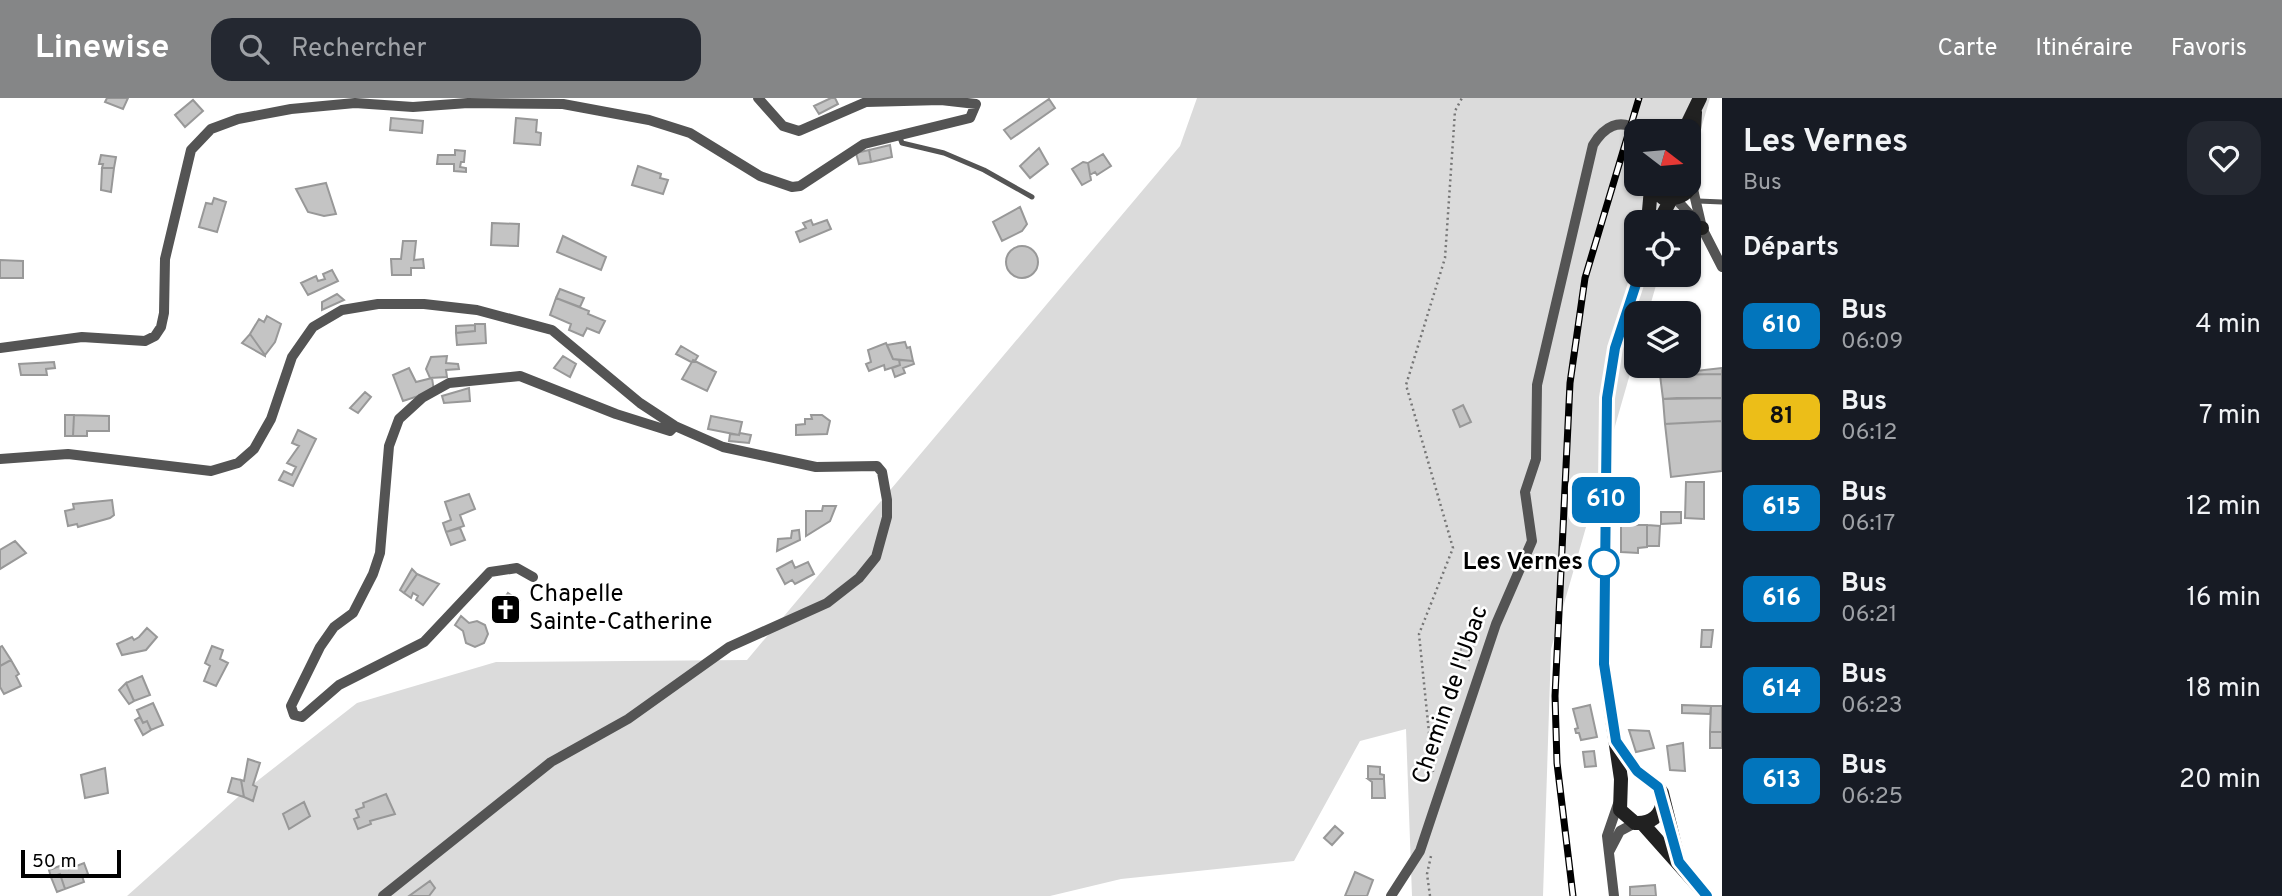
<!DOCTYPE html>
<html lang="fr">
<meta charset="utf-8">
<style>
:root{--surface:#171b24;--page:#242831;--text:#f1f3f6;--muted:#9ea1a6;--accent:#858687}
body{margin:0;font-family:Overpass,sans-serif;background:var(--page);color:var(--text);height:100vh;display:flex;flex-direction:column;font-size:26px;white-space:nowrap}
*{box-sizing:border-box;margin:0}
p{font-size:23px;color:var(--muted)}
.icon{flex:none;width:38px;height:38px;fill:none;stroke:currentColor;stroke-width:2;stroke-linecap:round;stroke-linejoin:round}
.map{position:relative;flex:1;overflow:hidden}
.panel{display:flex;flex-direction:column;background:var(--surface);width:560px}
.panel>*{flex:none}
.badge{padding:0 14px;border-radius:10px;font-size:24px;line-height:46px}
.needle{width:46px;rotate:106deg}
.fabs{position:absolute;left:1624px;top:21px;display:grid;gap:14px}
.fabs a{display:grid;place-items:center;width:77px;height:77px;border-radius:14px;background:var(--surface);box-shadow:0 2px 5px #0004;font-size:35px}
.scale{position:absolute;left:21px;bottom:18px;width:100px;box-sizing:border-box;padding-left:7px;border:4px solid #000;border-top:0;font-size:19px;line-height:24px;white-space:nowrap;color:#000;-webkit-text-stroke:5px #fff;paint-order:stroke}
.map>.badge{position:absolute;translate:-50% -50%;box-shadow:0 0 0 4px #fff}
h2{padding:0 21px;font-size:26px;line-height:63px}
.round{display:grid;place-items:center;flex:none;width:74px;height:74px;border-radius:21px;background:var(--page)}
.head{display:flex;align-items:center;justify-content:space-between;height:119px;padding:0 21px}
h1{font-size:33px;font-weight:700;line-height:52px}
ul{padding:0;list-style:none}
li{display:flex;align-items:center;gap:21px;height:91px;padding:0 21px}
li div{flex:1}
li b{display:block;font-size:26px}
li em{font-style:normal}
li .badge{min-width:77px;font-weight:700;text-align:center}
header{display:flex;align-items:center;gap:42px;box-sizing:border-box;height:98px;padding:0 35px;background:var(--accent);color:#fff}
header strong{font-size:33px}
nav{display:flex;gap:38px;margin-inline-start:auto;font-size:24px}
.search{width:490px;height:63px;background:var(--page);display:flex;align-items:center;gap:18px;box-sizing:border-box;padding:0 24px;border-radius:21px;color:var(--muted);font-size:26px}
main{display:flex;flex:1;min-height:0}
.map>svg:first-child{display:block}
.green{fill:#dbdbdb}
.building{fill:#c4c4c4;stroke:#989898;stroke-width:2}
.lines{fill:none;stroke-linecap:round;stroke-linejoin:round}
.path{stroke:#767676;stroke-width:2.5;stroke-dasharray:2 3.5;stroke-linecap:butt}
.lane{stroke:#545454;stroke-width:5}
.street{stroke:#545454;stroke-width:10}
.secondary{stroke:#212121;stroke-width:14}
.rail-casing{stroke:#000;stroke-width:7}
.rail{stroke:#fff;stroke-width:4.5;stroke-dasharray:13;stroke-linecap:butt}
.line-casing{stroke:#fff;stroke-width:16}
.line{stroke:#0275bc;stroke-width:10}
.stop-dot{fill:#fff;stroke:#0275bc;stroke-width:3.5}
.labels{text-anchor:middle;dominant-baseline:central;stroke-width:5;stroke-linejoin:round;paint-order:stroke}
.stop-label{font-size:24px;font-weight:bold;fill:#000;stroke:#fff;text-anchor:end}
.poi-label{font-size:24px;fill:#000;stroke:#fff;text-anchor:start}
.street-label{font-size:24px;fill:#000;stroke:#fff}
</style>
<header>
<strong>Linewise</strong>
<div class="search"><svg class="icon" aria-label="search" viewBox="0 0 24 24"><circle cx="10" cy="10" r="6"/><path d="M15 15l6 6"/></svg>Rechercher</div>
<nav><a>Carte</a><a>Itinéraire</a><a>Favoris</a></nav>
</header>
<main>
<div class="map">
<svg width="1722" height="798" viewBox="0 0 1722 798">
<rect width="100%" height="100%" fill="#fff"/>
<!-- green -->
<path class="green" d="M 1197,0 L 1710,0 L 1689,72 L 1689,33 L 1636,33 L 1636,86 L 1685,86 L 1674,124 L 1636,124 L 1636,177 L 1659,177 L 1648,215 L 1636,215 L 1636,255 L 1551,551 L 1543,798 L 1412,798 L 1406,631 L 1360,643 L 1294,763 L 1121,781 L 1050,798 L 127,798 L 247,691 L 357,605 L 496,564 L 747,562 L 1180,48 Z"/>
<!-- building -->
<path class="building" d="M 107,0 L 128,0 L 123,11 L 105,4 Z
M 831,0 L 835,0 L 838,6 L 819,16 L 814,8 Z
M 1049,1 L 1055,10 L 1011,41 L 1004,32 Z
M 193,2 L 203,13 L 185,29 L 175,17 Z
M 391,20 L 423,23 L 422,35 L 390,32 Z
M 516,20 L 537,22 L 536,34 L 541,35 L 540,47 L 514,45 Z
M 890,47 L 892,59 L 871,64 L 869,52 Z
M 1039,50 L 1048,66 L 1030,80 L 1020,68 Z
M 455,52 L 465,53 L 464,64 L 461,64 L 460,69 L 466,70 L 466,74 L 454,73 L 454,66 L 437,66 L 438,57 L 455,57 Z
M 869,52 L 871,64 L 859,66 L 856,55 Z
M 1103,56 L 1111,68 L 1097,77 L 1095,74 L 1090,77 L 1088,65 Z
M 101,57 L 116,59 L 114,70 L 102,70 L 103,66 L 99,66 Z
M 1083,64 L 1088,65 L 1091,82 L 1082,87 L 1072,71 Z
M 638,68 L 661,76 L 660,80 L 668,82 L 663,96 L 632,87 Z
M 102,70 L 114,70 L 111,94 L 101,92 Z
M 326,85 L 336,116 L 324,118 L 308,114 L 296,91 Z
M 214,100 L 226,104 L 217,134 L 199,129 L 206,105 L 212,106 Z
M 1020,109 L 1027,126 L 1022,133 L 1002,143 L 993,124 Z
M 811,122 L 813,127 L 827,122 L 831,131 L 800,144 L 796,134 L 806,130 L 803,125 Z
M 492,125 L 519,126 L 518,148 L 491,147 Z
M 563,138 L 606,159 L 601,172 L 557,154 Z
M 403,143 L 416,143 L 414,162 L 423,161 L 424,170 L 411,170 L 411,177 L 392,177 L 391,161 L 401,161 Z
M1006 164a16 16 0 1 1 32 0a16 16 0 1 1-32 0Z
M 0,162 L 23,163 L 23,180 L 0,180 Z
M 332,172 L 338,183 L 308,197 L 301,185 L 316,178 L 318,183 L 325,181 L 323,176 Z
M 560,191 L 584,200 L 580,209 L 556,200 Z
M 337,196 L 344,202 L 322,212 L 322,204 Z
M 556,200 L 589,213 L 588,216 L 605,223 L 599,235 L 587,230 L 583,238 L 569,232 L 571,226 L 550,217 Z
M 267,218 L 281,226 L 275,244 L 265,257 L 250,236 L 259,221 L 264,224 Z
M 475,226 L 485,226 L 486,245 L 457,247 L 456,235 L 475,233 Z
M 475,227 L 475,233 L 456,235 L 456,228 Z
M 250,236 L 265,257 L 265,258 L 242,245 Z
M 905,244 L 907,250 L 910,249 L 913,263 L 893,261 L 887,247 Z
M 886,245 L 893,261 L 899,262 L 900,267 L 885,272 L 884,267 L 869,273 L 866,266 L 871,264 L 868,252 Z
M 681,248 L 698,258 L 695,263 L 691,264 L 676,256 Z
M 447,258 L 446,265 L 458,266 L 459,271 L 446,272 L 447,279 L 430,280 L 426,271 L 431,259 Z
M 563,258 L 576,266 L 570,279 L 554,270 Z
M 693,262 L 716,274 L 707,293 L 682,281 Z
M 899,262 L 913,263 L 914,266 L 903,270 L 905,275 L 895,279 L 892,270 L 900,267 Z
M 54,264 L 55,270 L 46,271 L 47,277 L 21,277 L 19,266 Z
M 409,270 L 416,284 L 432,280 L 434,293 L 403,303 L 393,277 Z
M 1722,270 L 1722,276 L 1660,277 Z
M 1722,276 L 1722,300 L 1663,301 L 1660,277 Z
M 469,290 L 470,303 L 444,305 L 442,298 Z
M 365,294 L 371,299 L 358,315 L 350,310 Z
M 1677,300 L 1722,300 L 1722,323 L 1665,326 L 1663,301 Z
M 1463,307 L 1471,324 L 1460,329 L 1453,312 Z
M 65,317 L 74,317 L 73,338 L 65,338 Z
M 74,317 L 109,318 L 109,333 L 87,333 L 87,338 L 73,338 Z
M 811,317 L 822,317 L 830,323 L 827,336 L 796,337 L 796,327 L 805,326 L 805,321 L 812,321 Z
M 711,318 L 742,324 L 739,337 L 708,331 Z
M 1722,323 L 1722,373 L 1671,379 L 1665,326 Z
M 298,332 L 316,341 L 293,388 L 279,382 L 284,373 L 292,377 L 296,369 L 287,365 L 299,348 L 292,345 Z
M 740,335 L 751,337 L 749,345 L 729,343 L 730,336 L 739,337 Z
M 1686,384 L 1704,384 L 1704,421 L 1685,420 Z
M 469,396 L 475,411 L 460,417 L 464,428 L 446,434 L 443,425 L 451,422 L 445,404 Z
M 112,402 L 114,417 L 110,420 L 78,429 L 77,426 L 68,428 L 65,413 L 74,411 L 73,406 Z
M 823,408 L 836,408 L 830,423 L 806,438 L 806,413 L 822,413 Z
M 1661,414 L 1681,414 L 1681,425 L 1661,426 Z
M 1638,427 L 1647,427 L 1647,449 L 1638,450 L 1638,455 L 1621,454 L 1621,428 Z
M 1647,427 L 1660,428 L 1659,448 L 1647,448 Z
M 460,430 L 465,442 L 451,447 L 446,434 Z
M 799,432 L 800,442 L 777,453 L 778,441 L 791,440 L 792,433 Z
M 15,443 L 26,455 L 0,471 L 0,452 Z
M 792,463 L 795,470 L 808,464 L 814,476 L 795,486 L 792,482 L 785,486 L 777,471 Z
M 412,471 L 417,476 L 404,495 L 400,492 Z
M 417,476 L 439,486 L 423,507 L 416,502 L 418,498 L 413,495 L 411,500 L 404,495 Z
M 508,495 L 519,503 L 502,523 L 493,517 Z
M 461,518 L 469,525 L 477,523 L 485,527 L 488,536 L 484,545 L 475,549 L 466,545 L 463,533 L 455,527 Z
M 147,530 L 157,539 L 146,552 L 122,557 L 117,546 L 132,539 L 134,542 L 139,539 Z
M 1702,532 L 1713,532 L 1711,549 L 1701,549 Z
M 1463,542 L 1473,549 L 1469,562 L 1460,556 Z
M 2,548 L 11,562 L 0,568 L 0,549 Z
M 212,548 L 223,552 L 220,561 L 228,565 L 216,588 L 204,583 L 210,568 L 205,565 Z
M 11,562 L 19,576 L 16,578 L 21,588 L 4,596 L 0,589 L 0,568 Z
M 142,578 L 150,597 L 134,603 L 126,585 Z
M 126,585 L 134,603 L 129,606 L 119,592 Z
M 153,605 L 163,627 L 151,632 L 147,623 L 143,625 L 137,612 Z
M 1590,607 L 1597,639 L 1581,642 L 1579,635 L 1576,635 L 1575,631 L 1578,630 L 1573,611 Z
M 1682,607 L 1711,608 L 1710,616 L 1682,615 Z
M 1711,608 L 1722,608 L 1722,634 L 1710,634 Z
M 140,619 L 143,625 L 147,623 L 151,632 L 143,637 L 135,622 Z
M 1629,632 L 1649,633 L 1654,650 L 1636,654 Z
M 1710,634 L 1722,634 L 1722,650 L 1710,650 Z
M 1683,645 L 1685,673 L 1670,672 L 1667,648 Z
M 1594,653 L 1596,668 L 1585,669 L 1583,654 Z
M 248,661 L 260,665 L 253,687 L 257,689 L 253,703 L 244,699 L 241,682 L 244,683 Z
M 1368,668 L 1380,669 L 1380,676 L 1384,677 L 1384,681 L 1368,681 Z
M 105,670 L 108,695 L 85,700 L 81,677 Z
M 232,680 L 241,682 L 244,699 L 228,694 Z
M 1368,681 L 1384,681 L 1385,700 L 1372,700 L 1372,684 Z
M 386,696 L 395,716 L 370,723 L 371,726 L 358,731 L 354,721 L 359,719 L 356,712 L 364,709 L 363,705 Z
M 304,704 L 310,718 L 289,731 L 283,716 Z
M 1335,728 L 1343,735 L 1332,747 L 1324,740 Z
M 67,765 L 69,771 L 84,765 L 88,776 L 82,778 L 84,784 L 65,791 L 60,776 L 51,779 L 49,772 Z
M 1355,774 L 1373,782 L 1367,798 L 1345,798 Z
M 60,776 L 65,791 L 57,794 L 51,779 Z
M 430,783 L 435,790 L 429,798 L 409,798 Z
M 1655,787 L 1656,798 L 1630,798 L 1630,789 Z"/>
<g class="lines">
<!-- path -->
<path class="path" d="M 1433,674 L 1419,536 L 1453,450 L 1406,287 L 1445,160 L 1455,13 L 1462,0
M 1430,798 L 1427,776 L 1431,758"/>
<!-- lane -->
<path class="lane" d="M 899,37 L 902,45 L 944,55 L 984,72 L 1032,99
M 1698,103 L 1722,104"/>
<!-- street -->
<path class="street" d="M 1692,87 L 1702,130
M 1675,100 L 1702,130 L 1722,169
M 0,250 L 82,239 L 145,243 L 155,238 L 161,229 L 164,215 L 165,161 L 191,52 L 211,31 L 238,21 L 291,11 L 355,5 L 413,9 L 468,5 L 563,6 L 649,22 L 690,35 L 760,78 L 792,89 L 800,88 L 864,46 L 970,20 L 976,6 L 941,2 L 866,4 L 799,33 L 783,28 L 758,0
M 0,361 L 68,356 L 211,373 L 238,365 L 254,351 L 271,321 L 292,259 L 313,229 L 342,212 L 378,206 L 424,206 L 477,212 L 552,232 L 640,305 L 675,328 L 723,349 L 816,369 L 877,368 L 882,374 L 887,402 L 887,419 L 876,459 L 859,480 L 827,505 L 729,549 L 628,621 L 551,664 L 383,798
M 533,479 L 517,470 L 490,474 L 424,544 L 339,587 L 302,619 L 294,617 L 291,608 L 320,549 L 334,529 L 353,515 L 373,476 L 380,455 L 389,348 L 399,321 L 422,300 L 449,285 L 520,278 L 616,316 L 670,333 L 675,328
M 1609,754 L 1620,733 L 1635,725
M 1391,798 L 1420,753 L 1496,526 L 1532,443 L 1525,394 L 1536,361 L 1537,287 L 1593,47 C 1604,29 1619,19 1639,33
M 1614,798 L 1607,738 L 1618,706"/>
<!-- secondary -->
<path class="secondary" d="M 1684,33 L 1700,0
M 1692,67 L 1695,14
M 1649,86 L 1663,100 C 1678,102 1688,97 1694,83 L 1689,62
M 1648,124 L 1651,90
M 1659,124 L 1671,101
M 1689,130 L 1702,130
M 1639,177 L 1615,250 L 1607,300 L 1604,566 L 1621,681 L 1620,712 L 1635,725 C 1651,726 1661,718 1663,703
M 1620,649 L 1637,673 L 1658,689 L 1662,695 L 1679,764
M 1642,725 L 1707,798"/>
<defs>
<path id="rail" d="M 1573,798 L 1557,665 L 1555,598 L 1570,285 L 1585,180 L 1639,0"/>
</defs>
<!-- rail casing -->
<use href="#rail" class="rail-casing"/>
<!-- rail -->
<use href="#rail" class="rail"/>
</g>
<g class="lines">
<defs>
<path id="line" d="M 1639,177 L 1615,250 L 1607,300 L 1604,566 L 1616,643 L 1637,673 L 1658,689 L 1679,764 L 1707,798"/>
</defs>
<!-- line casing -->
<use href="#line" class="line-casing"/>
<!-- line -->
<use href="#line" class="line"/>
</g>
<!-- icons -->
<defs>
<symbol id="church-square" viewBox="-11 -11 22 22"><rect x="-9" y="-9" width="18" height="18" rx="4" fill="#000" stroke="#fff"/><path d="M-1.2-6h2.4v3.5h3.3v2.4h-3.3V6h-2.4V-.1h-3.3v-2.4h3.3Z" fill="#fff"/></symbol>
</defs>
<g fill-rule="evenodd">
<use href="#church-square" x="488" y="494" width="35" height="35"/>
</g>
<!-- markers -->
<circle class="stop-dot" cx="1604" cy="465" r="14"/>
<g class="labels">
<!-- stop labels -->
<g class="stop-label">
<text x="1583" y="465">Les Vernes</text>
</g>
<!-- poi labels -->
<g class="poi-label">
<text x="529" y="497">Chapelle<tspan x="529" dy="28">Sainte-Catherine</tspan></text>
</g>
<!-- street labels -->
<g class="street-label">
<text transform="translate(1451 597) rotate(-71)">Chemin de l'Ubac</text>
</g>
</g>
</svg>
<div class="fabs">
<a><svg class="needle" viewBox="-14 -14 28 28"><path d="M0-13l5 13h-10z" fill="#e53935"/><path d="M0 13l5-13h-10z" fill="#9ea1a6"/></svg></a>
<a><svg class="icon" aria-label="locate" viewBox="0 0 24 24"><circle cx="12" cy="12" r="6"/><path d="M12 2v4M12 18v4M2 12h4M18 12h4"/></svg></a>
<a><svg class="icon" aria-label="layers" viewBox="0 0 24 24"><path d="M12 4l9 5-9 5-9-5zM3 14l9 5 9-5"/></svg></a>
</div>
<div class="scale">50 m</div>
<b class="badge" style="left:1606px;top:402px;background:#0275bc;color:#fff">610</b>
</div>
<section class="panel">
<div class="head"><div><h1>Les Vernes</h1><p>Bus</p></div><a class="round"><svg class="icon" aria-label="heart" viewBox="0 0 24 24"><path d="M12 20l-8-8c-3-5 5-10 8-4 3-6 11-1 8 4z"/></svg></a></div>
<h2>Départs</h2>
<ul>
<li><span class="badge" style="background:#0275bc;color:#fff">610</span><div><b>Bus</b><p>06:09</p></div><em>4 min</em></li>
<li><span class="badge" style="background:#ecbe18;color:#111">81</span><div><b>Bus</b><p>06:12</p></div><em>7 min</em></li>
<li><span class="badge" style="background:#0275bc;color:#fff">615</span><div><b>Bus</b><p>06:17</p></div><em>12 min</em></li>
<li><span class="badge" style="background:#0275bc;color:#fff">616</span><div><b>Bus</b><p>06:21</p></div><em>16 min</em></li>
<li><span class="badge" style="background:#0275bc;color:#fff">614</span><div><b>Bus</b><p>06:23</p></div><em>18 min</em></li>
<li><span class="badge" style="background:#0275bc;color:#fff">613</span><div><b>Bus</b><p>06:25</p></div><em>20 min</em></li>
</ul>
</section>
</main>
